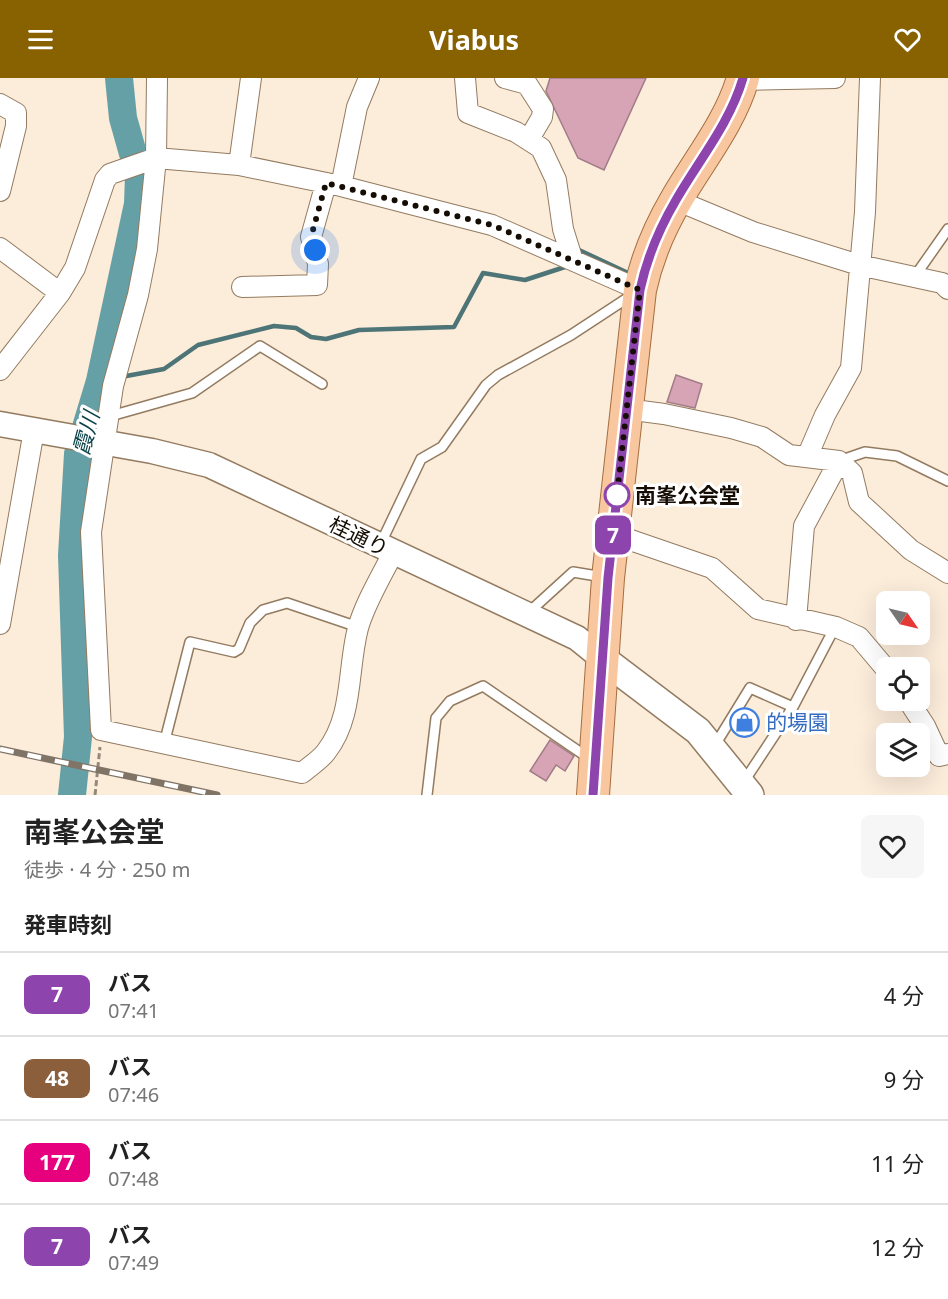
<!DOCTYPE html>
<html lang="ja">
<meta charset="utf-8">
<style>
:root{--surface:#fff;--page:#f6f6f6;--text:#222;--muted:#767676;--line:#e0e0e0;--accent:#886100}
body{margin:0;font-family:"Noto Sans","Noto Sans JP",sans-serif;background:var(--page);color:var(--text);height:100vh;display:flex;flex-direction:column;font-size:22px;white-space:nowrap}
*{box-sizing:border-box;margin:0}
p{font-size:20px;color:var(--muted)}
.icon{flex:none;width:33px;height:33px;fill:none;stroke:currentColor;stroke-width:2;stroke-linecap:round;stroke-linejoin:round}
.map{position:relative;height:717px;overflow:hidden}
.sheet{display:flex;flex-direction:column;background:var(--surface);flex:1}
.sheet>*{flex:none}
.badge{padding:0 12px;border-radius:9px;font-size:21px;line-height:39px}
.needle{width:39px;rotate:124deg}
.fabs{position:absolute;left:876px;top:513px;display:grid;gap:12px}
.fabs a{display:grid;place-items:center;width:54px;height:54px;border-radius:9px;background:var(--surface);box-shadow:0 6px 24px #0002;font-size:30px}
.you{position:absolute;width:30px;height:30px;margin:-15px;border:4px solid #fff;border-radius:50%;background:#1a73e8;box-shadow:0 0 0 9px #1a73e833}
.map>.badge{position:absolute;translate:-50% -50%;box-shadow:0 0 0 3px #fff}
h2{padding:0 24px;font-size:22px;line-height:54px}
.round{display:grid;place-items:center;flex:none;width:63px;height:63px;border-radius:9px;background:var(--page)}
.summary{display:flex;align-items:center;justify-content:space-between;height:102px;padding:0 24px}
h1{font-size:28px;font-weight:700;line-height:45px}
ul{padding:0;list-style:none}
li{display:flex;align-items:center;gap:18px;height:84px;padding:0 24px;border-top:2px solid var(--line)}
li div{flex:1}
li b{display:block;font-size:22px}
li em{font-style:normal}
li .badge{min-width:66px;font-weight:700;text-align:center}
header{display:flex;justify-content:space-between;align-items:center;height:78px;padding:0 24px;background:var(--accent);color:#fff;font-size:27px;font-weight:700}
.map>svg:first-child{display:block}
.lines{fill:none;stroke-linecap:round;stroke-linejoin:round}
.stream{stroke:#4d7476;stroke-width:4.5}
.river{stroke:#65a0a7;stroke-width:28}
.building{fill:#d6a4b4;stroke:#a27c89;stroke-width:1.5}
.service-casing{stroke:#937b60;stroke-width:12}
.minor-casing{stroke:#937b60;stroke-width:22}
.tertiary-casing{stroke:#937b60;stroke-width:27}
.secondary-casing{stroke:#937b60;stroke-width:30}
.primary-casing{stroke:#a66e3f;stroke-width:34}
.path{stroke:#95887a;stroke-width:3;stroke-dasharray:6 3;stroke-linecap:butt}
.service{stroke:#fff;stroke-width:9}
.minor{stroke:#fff;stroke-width:20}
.tertiary{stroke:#fff;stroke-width:24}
.secondary{stroke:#fff;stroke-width:27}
.primary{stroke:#f8c79f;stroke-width:32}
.rail-casing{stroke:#807467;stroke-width:7}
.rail{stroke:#fff;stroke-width:4.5;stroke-dasharray:14;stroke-linecap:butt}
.line-casing{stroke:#fff;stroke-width:14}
.line{stroke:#8e44ad;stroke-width:9}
.walk{stroke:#150d04;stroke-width:6;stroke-dasharray:0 10.8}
.stop-dot{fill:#fff;stroke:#8e44ad;stroke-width:3}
.labels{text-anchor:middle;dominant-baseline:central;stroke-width:6;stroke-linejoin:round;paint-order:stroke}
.stop-label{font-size:21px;font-weight:bold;fill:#150d04;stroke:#fff;text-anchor:start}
.street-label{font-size:21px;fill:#150d04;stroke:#fff}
.shop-label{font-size:21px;fill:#366cbe;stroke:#fff;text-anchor:start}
.water-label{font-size:22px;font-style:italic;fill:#0c444a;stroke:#fff}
</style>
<header><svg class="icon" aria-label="menu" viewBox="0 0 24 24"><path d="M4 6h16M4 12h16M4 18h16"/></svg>Viabus<svg class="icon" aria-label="heart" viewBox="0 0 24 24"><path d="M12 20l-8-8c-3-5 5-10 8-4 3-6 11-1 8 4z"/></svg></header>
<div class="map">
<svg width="948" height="717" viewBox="0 0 948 717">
<rect width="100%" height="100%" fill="#fcecda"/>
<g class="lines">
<!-- stream -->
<path class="stream" d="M 578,174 L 579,172 L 626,194
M 121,299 L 164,291 L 198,267 L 274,248 L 296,250 L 311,259 L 326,261 L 359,252 L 454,249 L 483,195 L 525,202 L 571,187
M 100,303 L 109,301"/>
<!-- river -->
<path class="river" d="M 72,717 L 78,659 L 72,477 L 78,376 L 100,303 L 138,126 L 139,97 L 123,40 L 119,0"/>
</g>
<!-- building -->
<path class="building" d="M 550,0 L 646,0 L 604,92 L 578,80 L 546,13 Z
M 676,297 L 702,306 L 695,330 L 667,324 Z
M 550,662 L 574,678 L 565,693 L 556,687 L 546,703 L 530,693 Z"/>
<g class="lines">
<defs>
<path id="service" d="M 915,198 L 948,151
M 107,339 L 192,315 L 260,268 L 322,306
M 839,383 L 865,374 L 897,378 L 948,403
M 380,467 L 421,381 L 442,369 L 486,307 L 498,297 L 571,257 L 632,217
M 528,535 L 573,494 L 603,499
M 164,666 L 190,564 L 234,574 L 239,571 L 250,545 L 263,532 L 287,525 L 358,549
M 715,667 L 750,610 L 793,629
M 743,705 L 793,629 L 835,549
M 427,717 L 436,640 L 450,623 L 483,608 L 590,681"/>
<path id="minor" d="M 157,0 L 156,80 L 147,171 L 138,217 L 113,308 L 91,454 L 101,652 L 302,695 C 310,688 320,682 326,674 C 354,638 347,592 358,550 C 365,525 381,499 393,475
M 465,0 L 468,35 L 516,54 L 541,70 L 556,102 L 563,151 L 572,180
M 505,0 L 527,6 L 543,31 L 542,39 L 529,61
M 742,2 L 835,0
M 0,26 L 16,35 L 16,48 L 0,113
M 239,87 L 251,0
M 341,108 L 357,29 L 369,0
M 676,122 L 753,154 L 859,187 L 942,205 L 948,211
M 0,170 L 60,215
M 242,209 L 317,207 L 318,186 L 311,159 L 326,105
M 0,292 L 60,215 L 75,190 L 105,102 L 110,96 L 156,80 L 239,87 L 341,108 L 492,147 L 640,212
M 626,331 L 664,336 L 731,350 L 762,359 L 789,377 L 839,383 L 852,395 L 859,424 L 911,472 L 948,495
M 807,379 L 825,337 L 851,290 L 865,134 L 870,0
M 613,456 L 712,490 L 758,531 L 836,549 L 859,559 L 886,591
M 796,542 L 804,448 L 839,383
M 0,546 L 34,352
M 908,622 L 925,648 L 939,678 L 948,676"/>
<path id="tertiary" d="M 0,346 L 152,373 L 209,387 L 577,560 L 603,581"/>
<path id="secondary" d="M 603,581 L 698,653 L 750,717"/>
<path id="primary" d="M 593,717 L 608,500 L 640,212 C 647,179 659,151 676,122 C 699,82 730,45 743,0"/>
</defs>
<!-- service casing -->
<use href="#service" class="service-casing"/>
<!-- minor casing -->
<use href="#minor" class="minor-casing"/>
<!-- tertiary casing -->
<use href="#tertiary" class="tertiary-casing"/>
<!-- secondary casing -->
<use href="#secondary" class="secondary-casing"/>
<!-- primary casing -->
<use href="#primary" class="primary-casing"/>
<!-- path -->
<path class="path" d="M 95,717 L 100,669"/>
<!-- service -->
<use href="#service" class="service"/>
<!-- minor -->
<use href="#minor" class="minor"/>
<!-- tertiary -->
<use href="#tertiary" class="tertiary"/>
<!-- secondary -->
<use href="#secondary" class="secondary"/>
<!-- primary -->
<use href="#primary" class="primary"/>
<defs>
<path id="rail" d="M 0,671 L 217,717"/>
</defs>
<!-- rail casing -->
<use href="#rail" class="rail-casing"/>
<!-- rail -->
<use href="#rail" class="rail"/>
</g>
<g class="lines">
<defs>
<path id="line" d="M 593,717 L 608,500 L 640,212 C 647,179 659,151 676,122 C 699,82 730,45 743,0"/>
</defs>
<!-- line casing -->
<use href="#line" class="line-casing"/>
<!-- line -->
<use href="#line" class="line"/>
<!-- walk -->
<path class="walk" d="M 315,172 L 311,159 L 326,105 L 492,147 L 640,212 L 617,417"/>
</g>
<!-- icons -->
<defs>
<symbol id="shop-ring" viewBox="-11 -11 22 22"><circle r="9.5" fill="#fff" stroke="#3f7fe0" stroke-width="1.5"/><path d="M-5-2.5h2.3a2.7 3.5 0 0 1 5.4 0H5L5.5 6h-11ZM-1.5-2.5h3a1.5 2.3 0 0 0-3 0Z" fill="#3f7fe0"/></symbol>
</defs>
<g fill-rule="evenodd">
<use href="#shop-ring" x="728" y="628" width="33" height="33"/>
</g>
<!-- markers -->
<circle class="stop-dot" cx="617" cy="417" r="12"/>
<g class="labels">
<!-- stop labels -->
<g class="stop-label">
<text x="635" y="417">南峯公会堂</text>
</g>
<!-- street labels -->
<g class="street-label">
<text transform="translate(359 458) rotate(26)">桂通り</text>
</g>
<!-- shop labels -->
<g class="shop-label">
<text x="766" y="644">的場園</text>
</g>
<!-- water labels -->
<g class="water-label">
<text transform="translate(85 355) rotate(-75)">霞川</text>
</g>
</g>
</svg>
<div class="fabs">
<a><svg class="needle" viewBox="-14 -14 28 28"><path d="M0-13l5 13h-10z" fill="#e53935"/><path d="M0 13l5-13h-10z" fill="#767676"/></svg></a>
<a><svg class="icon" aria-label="locate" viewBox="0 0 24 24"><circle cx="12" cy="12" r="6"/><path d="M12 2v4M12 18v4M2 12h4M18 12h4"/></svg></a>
<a><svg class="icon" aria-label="layers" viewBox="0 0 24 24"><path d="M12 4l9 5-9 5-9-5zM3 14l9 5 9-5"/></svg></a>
</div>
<div class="you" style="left:315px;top:172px"></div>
<b class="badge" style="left:613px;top:457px;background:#8e44ad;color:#fff">7</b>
</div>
<section class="sheet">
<div class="summary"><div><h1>南峯公会堂</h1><p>徒歩 · 4 分 · 250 m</p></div><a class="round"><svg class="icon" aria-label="heart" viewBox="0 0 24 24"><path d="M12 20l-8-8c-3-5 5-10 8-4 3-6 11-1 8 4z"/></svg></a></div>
<h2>発車時刻</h2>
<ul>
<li><span class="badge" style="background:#8e44ad;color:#fff">7</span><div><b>バス</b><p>07:41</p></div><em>4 分</em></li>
<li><span class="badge" style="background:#8b5e3c;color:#fff">48</span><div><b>バス</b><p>07:46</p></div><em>9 分</em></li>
<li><span class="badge" style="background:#e6007e;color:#fff">177</span><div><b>バス</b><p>07:48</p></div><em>11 分</em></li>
<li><span class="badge" style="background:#8e44ad;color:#fff">7</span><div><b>バス</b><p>07:49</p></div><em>12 分</em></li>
</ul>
</section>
